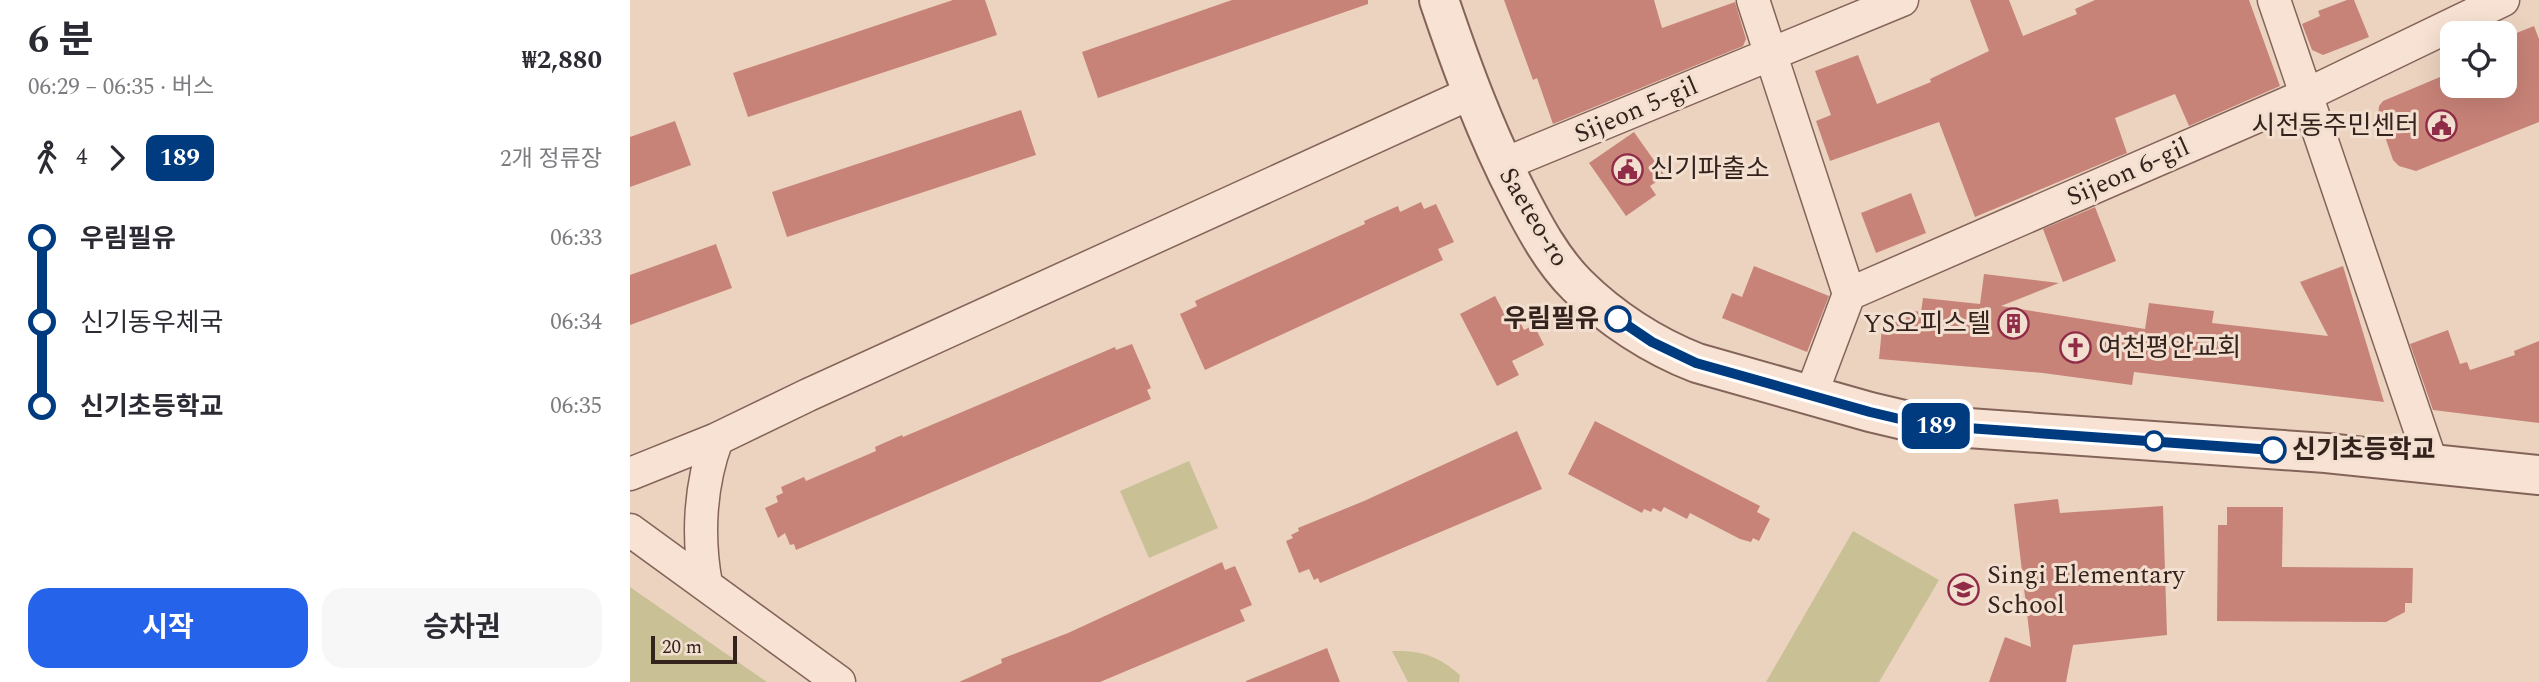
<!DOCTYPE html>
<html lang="ko">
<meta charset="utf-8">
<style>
:root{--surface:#fff;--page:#f7f7f7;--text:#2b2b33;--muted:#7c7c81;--accent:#2563eb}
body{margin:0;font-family:Spectral,"Noto Sans KR",serif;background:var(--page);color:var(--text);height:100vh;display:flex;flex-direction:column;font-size:26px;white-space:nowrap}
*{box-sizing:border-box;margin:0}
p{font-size:23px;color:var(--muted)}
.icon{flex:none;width:38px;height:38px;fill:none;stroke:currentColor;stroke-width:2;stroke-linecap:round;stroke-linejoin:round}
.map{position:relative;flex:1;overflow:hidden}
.side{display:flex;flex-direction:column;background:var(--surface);width:630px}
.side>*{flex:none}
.badge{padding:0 14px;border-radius:10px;font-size:24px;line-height:46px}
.controls{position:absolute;left:1810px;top:21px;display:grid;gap:14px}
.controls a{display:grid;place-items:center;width:77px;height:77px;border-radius:14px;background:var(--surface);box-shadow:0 7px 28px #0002;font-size:35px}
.scale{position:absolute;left:21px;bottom:18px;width:86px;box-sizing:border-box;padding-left:7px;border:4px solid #34221d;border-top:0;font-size:19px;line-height:24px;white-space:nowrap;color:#34221d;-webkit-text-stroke:5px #f3dfcf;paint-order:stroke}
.map>.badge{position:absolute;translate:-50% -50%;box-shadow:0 0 0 4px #fff}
.legs{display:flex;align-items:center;gap:10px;height:77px;padding:0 28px;font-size:23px}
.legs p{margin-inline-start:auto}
.head{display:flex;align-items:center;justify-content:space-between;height:119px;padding:0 28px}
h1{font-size:38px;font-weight:700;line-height:52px}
.button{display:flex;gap:14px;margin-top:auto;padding:14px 28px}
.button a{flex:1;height:80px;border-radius:21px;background:var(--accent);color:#fff;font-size:28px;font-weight:700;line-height:80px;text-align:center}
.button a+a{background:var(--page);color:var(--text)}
ul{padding:0 28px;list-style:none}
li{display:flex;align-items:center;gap:24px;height:84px;font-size:26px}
li i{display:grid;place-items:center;width:10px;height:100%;margin:0 9px;background:currentColor}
li i::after{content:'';width:18px;height:18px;margin:-9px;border:5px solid;border-radius:50%;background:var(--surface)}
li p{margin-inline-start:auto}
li:first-child i{background:linear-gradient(#0000 50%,currentColor 0)}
li:last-child i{background:linear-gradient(currentColor 50%,#0000 0)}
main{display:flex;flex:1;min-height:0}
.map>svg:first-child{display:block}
.green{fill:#c9c195}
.building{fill:#c88378}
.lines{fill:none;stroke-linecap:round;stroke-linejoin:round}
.minor-casing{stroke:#846459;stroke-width:35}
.tertiary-casing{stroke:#846459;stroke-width:42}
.minor{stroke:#f7e2d3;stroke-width:32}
.tertiary{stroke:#f7e2d3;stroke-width:38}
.line-1-casing{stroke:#fff;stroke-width:16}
.line-1{stroke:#003b80;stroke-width:10}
.stop-1-dot{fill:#fff;stroke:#003b80;stroke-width:3.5}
.labels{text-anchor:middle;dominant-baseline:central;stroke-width:6;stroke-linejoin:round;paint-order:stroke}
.street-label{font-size:26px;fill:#34221d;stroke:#f3dfcf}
.poi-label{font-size:26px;fill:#34221d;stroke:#f3dfcf;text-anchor:start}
.stop-label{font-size:26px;font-weight:bold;fill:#34221d;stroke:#f3dfcf;text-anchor:end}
</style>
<main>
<section class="side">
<div class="head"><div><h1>6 분</h1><p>06:29 – 06:35 · 버스</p></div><b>₩2,880</b></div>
<div class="legs"><svg class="icon" aria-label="walk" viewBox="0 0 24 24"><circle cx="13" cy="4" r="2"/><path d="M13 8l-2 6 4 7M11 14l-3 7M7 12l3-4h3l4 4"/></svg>4<svg class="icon" aria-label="forward" viewBox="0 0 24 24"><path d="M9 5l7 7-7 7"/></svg><b class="badge" style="background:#003b80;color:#fff">189</b><p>2개 정류장</p></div>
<ul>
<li><i style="color:#003b80"></i><b>우림필유</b><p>06:33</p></li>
<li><i style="color:#003b80"></i><span>신기동우체국</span><p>06:34</p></li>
<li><i style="color:#003b80"></i><b>신기초등학교</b><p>06:35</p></li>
</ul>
<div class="button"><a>시작</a><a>승차권</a></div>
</section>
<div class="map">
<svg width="1909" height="682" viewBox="0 0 1909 682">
<rect width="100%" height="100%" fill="#ebd3c0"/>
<!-- green -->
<path class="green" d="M 559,461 L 588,528 L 519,558 L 490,491 Z
M 1223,531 L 1309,580 L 1249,682 L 1136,682 Z
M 0,587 L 137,682 L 0,682 Z
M 762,651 C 791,650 809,656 830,675 L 829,682 L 778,682 Z"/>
<!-- building -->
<path class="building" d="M 323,0 L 355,0 L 367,35 L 118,117 L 103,73 Z
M 602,0 L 738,0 L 738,4 L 468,98 L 452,52 Z
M 874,0 L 1024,0 L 1032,28 L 1105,2 L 1116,39 L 1113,46 L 923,124 L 907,78 L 903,80 Z
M 1340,0 L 1379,0 L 1393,36 L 1447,14 L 1445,9 L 1465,0 L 1619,0 L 1650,86 L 1559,126 L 1545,94 L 1485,118 L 1497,153 L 1345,217 L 1309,122 L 1200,161 L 1186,121 L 1201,115 L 1185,71 L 1228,55 L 1247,104 L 1301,82 L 1300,79 L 1359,51 Z
M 1717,0 L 1724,0 L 1739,37 L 1693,55 L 1682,50 L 1672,24 L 1690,16 L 1688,11 Z
M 1904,26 L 1909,39 L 1909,122 L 1786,171 L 1769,166 L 1763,160 L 1748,116 L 1749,106 L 1753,101 L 1822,72 L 1822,86 L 1874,86 L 1874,38 Z
M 391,110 L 406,155 L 157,237 L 142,192 Z
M 45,121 L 61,165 L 0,187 L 0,137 Z
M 1004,132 L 1035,176 L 1020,186 L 1026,195 L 996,216 L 959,163 Z
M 1281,193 L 1296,233 L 1246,253 L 1231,213 Z
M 791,202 L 794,209 L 806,204 L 824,242 L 808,249 L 813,260 L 575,370 L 550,314 L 567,306 L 565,301 L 735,224 L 734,221 L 768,206 L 770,212 Z
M 1465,207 L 1486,261 L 1433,282 L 1413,229 Z
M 86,244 L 102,288 L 0,325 L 0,275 Z
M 1124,266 L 1199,296 L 1177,352 L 1092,318 L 1102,293 L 1112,297 Z
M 1713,266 L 1754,402 L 1504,372 L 1502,385 L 1413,373 L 1249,359 L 1253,318 L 1276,320 L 1277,310 L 1291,312 L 1293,298 L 1350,304 L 1354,274 L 1429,283 L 1371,306 L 1515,329 L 1519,303 L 1584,311 L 1582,323 L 1698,336 L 1670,282 Z
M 865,296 L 877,319 L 886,314 L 894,330 L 904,325 L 914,345 L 882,361 L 889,375 L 867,386 L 830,314 Z
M 1818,330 L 1830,364 L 1837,362 L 1840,370 L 1885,355 L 1884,351 L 1909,341 L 1909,423 L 1803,410 L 1780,344 Z
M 502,344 L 521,388 L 517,390 L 521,399 L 166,550 L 164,544 L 160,545 L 155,533 L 148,538 L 135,508 L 148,502 L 146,496 L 153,493 L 151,487 L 174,477 L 176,481 L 246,451 L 245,447 L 272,435 L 273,437 L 485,347 L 486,350 Z
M 965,421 L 1130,506 L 1127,512 L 1140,519 L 1129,541 L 1123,538 L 1121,542 L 1110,539 L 1060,513 L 1057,519 L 1034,507 L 1031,512 L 1023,508 L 1021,512 L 1014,509 L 1012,513 L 938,474 Z
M 887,431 L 912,489 L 690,583 L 688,578 L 684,580 L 679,569 L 669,573 L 656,541 L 663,538 L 661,535 L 669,531 L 668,528 L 734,501 Z
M 1428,499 L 1430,513 L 1533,506 L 1537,635 L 1443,645 L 1436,682 L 1359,682 L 1375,637 L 1401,647 L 1384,504 Z
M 1597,507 L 1653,507 L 1652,567 L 1783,568 L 1782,603 L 1775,603 L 1775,612 L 1756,622 L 1587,621 L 1588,525 L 1597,525 Z
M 592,562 L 595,570 L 605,566 L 622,605 L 610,610 L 615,621 L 470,682 L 329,682 L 372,663 L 371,659 L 438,633 Z
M 697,648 L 710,682 L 616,682 L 616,681 Z"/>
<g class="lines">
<defs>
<path id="minor" d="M 1123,0 L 1219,294
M 1644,0 L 1801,462
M 872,165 L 1272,0
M 1181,395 L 1219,294 L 1676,95 L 1873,0
M 0,474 L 87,439 L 178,395 L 841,93
M 0,530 L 209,682
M 76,584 C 67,536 70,484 87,439"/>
<path id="tertiary" d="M 809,0 C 832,68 856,133 889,197 C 905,228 922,260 947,285 C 980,318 1023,346 1067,363 L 1240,412 L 1295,425 L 1696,453 L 1909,475"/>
</defs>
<!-- minor casing -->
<use href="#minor" class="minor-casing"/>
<!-- tertiary casing -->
<use href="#tertiary" class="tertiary-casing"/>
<!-- minor -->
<use href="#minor" class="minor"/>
<!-- tertiary -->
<use href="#tertiary" class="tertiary"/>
</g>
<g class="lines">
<defs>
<path id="line-1" d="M 988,319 L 1022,342 L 1066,363 L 1240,412 L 1295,425 L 1643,450"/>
</defs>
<!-- line-1 casing -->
<use href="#line-1" class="line-1-casing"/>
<!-- line-1 -->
<use href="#line-1" class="line-1"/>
</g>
<!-- icons -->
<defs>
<symbol id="civic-ring" viewBox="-11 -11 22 22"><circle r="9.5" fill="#f3dfcf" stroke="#902c47" stroke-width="1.5"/><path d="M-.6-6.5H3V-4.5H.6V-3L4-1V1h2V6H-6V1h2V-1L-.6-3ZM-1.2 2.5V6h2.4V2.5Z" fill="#902c47"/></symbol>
<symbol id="building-ring" viewBox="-11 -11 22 22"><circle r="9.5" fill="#f3dfcf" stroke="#902c47" stroke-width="1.5"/><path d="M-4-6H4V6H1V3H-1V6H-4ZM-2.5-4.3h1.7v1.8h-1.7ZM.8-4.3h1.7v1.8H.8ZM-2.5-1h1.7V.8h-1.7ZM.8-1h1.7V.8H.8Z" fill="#902c47"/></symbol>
<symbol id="church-ring" viewBox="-11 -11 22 22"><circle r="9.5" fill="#f3dfcf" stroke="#902c47" stroke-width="1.5"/><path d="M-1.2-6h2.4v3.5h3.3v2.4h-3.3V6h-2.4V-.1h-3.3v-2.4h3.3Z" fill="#902c47"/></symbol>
<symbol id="school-ring" viewBox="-11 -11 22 22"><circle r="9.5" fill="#f3dfcf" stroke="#902c47" stroke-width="1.5"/><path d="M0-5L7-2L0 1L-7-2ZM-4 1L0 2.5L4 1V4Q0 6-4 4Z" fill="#902c47"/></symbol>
</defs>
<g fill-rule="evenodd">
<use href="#civic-ring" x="1794" y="108" width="35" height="35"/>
<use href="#civic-ring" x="980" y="152" width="35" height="35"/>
<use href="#building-ring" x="1366" y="306" width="35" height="35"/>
<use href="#church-ring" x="1428" y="330" width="35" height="35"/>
<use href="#school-ring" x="1316" y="572" width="35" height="35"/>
</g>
<!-- markers -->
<g class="stop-1-dot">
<circle cx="988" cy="319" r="12"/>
<circle cx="1524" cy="441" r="9"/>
<circle cx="1643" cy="450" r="12"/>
</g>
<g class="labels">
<!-- street labels -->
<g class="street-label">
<text transform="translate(1006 110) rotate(-23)">Sijeon 5-gil</text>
<text transform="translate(1498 172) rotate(-24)">Sijeon 6-gil</text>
<text transform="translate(904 217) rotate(59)">Saeteo-ro</text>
</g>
<!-- poi labels -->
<g class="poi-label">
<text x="1789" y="126" text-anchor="end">시전동주민센터</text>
<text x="1020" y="169">신기파출소</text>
<text x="1361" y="324" text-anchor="end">YS오피스텔</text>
<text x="1468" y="348">여천평안교회</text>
<text x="1357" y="575">Singi Elementary<tspan x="1357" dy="30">School</tspan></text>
</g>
<!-- stop labels -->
<g class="stop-label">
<text x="969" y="319">우림필유</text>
<text x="1662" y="450" text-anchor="start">신기초등학교</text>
</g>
</g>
</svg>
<div class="controls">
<a><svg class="icon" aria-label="locate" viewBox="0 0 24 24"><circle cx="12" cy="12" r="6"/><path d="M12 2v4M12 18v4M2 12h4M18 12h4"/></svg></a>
</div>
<div class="scale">20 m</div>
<b class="badge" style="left:1306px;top:426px;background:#003b80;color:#fff">189</b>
</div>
</main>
